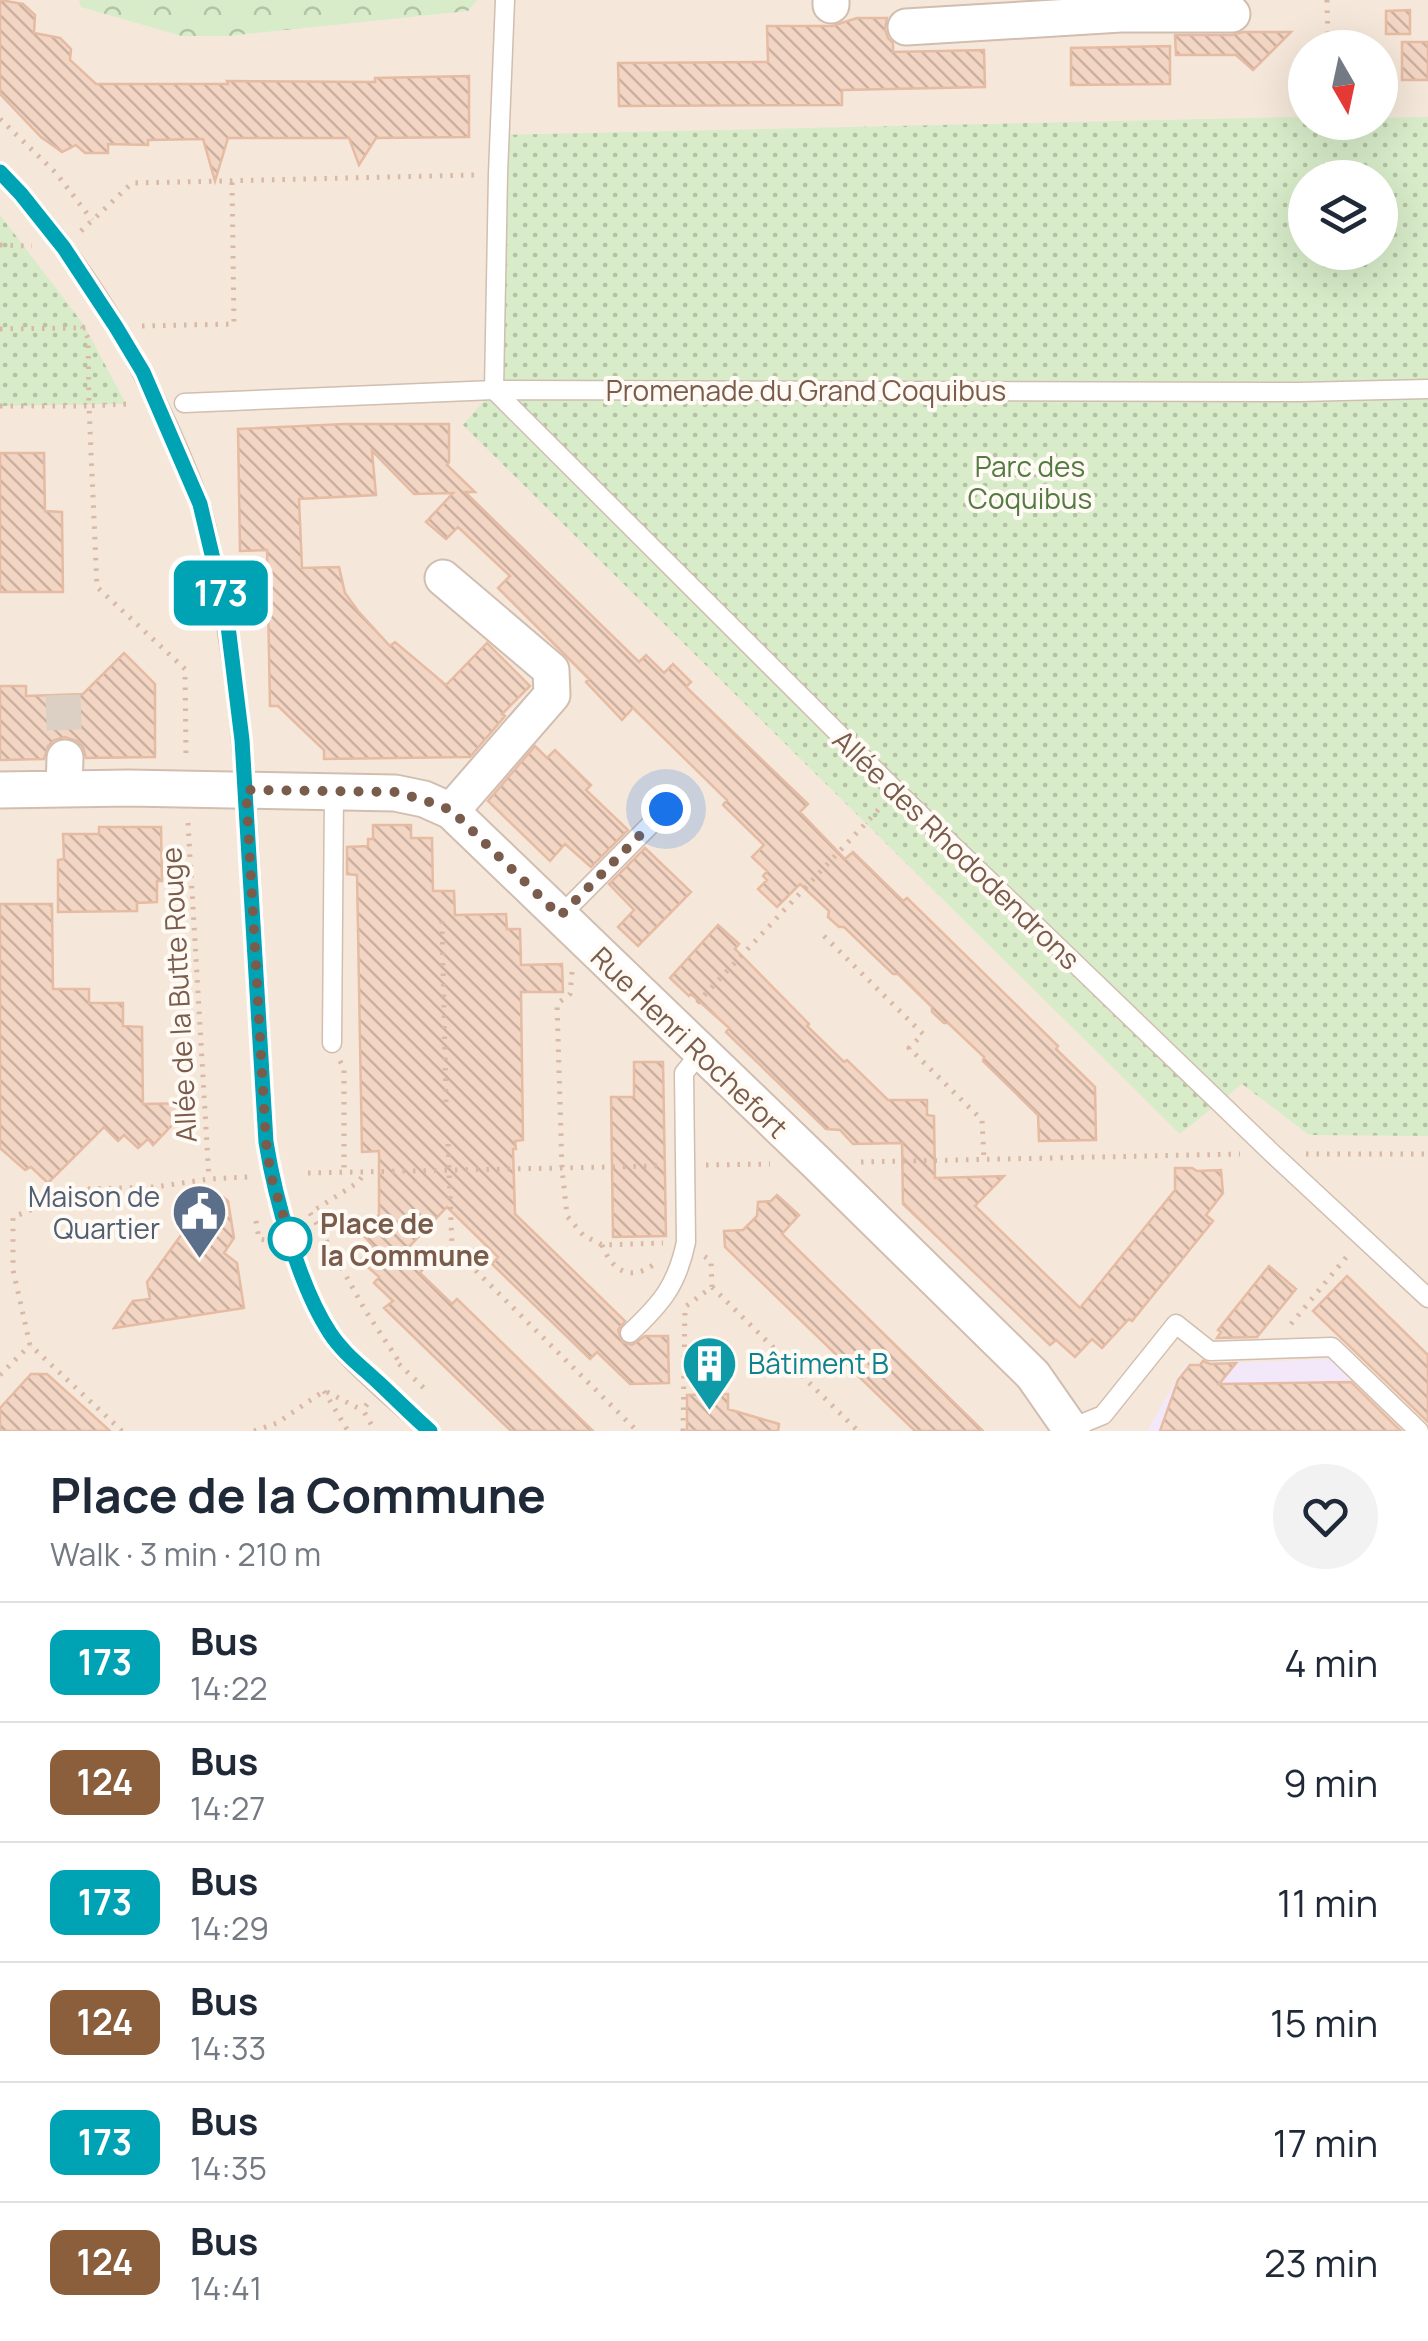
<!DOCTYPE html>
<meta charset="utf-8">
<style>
:root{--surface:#fff;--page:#f2f2f3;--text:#1f2937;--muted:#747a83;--line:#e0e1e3}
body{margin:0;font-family:Manrope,sans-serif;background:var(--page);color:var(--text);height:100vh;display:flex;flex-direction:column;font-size:38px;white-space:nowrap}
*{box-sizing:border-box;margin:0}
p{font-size:32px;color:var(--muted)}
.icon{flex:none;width:55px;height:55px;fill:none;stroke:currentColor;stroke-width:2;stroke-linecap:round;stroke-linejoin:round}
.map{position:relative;height:1431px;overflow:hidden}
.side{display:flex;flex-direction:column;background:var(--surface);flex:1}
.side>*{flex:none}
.badge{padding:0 20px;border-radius:15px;font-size:35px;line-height:65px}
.needle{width:65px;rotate:171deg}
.controls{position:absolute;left:1288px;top:30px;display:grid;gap:20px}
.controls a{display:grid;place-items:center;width:110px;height:110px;border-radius:50%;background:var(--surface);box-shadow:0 10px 40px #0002;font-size:50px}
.you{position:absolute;width:50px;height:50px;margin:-25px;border:8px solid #fff;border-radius:50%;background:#1a73e8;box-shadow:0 0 0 15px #1a73e833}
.map>.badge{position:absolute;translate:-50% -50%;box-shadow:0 0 0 5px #fff}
.round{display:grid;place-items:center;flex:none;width:105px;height:105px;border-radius:52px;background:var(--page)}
.headline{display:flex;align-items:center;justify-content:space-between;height:170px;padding:0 50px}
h1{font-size:48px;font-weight:700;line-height:75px}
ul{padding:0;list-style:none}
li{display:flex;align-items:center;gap:30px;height:120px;padding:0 50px;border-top:2px solid var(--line)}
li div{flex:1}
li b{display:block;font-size:38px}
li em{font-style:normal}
li .badge{min-width:110px;font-weight:700;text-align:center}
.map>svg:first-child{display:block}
.residential{fill:#f5e8da;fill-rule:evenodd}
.education{fill:#f3e8fa}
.forest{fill:url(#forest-crowns)}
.park{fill:url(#park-dots);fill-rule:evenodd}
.building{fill:url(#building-back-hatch);stroke:#e6bba3;stroke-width:2.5}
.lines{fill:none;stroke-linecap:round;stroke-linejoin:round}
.street-tunnel{stroke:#dcd0c4;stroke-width:35;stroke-dasharray:35 18;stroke-linecap:butt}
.lane-casing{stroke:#d1beb0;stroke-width:21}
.street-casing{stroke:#d1beb0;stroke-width:39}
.path{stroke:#d9b8a5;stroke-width:5;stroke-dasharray:2.5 8;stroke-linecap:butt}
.lane{stroke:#fff;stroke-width:18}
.street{stroke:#fff;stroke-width:35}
.line-casing{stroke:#fff;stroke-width:22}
.line{stroke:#00a3b4;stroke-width:15}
.walk{stroke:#7a5c4d;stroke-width:10;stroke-dasharray:0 18}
.stop-dot{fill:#fff;stroke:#00a3b4;stroke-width:5}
.labels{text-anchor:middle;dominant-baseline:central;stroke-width:8;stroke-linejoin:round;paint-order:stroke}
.street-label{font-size:28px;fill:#7a5c4d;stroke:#fffaf3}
.park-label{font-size:28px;fill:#537a41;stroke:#fffaf3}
.service-label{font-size:28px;fill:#4e5e75;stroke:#fffaf3;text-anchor:end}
.stop-label{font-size:28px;font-weight:bold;fill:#7a5c4d;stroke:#fffaf3;text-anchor:start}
.culture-label{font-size:28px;fill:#0d838f;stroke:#fffaf3;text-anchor:start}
</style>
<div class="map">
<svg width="1428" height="1431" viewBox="0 0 1428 1431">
<defs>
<pattern id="forest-crowns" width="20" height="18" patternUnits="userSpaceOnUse" patternTransform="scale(2.5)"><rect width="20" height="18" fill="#d8ecc9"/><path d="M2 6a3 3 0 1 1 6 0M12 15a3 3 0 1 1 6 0" fill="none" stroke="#b4c2a5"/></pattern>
<pattern id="park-dots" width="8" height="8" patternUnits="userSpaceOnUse" patternTransform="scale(2.5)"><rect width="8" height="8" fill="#d8ecc9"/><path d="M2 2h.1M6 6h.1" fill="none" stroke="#b4c2a5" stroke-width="1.8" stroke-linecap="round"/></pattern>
<pattern id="building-back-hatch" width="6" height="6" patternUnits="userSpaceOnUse" patternTransform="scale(2.5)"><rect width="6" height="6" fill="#f3d5c3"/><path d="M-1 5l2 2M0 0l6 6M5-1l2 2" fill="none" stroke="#cab0a1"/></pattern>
</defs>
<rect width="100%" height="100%" fill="#fdf6ec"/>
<!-- residential -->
<path class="residential" d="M 0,0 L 1428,0 L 1428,1431 L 0,1431 ZM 1305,48 L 1380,48 L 1380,122 L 1305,122 ZM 1305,178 L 1380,178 L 1380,252 L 1305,252 Z"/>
<!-- education -->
<path class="education" d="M 1330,1359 L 1400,1431 L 1147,1431 L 1185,1365 Z"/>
<!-- forest -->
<path class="forest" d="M 79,0 L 477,0 L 468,11 L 228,36 L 182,36 L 81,7 Z"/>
<!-- park -->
<path class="park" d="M 1289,117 L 1305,118 L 1305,122 L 1380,122 L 1380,118 L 1428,117 L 1428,1136 L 1309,1135 L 1242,1084 L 1180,1134 L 463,425 L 494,389 L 500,135 ZM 1305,178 L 1380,178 L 1380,252 L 1305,252 Z
M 0,215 L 84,325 L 126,404 L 0,406 Z"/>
<!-- building -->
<path class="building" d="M 0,0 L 23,4 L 35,15 L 34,33 L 60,38 L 71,49 L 70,60 L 96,84 L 228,84 L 227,81 L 375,82 L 375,78 L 469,76 L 469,137 L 376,138 L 359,165 L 349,138 L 228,138 L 215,181 L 203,139 L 148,140 L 148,145 L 108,144 L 108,153 L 85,153 L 76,145 L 62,152 L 41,137 L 0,94 Z
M 1410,10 L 1410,34 L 1386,34 L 1386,11 Z
M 857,18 L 887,18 L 885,29 L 888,38 L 893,43 L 893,52 L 984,50 L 985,87 L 842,90 L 842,105 L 619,106 L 618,63 L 768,62 L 767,26 L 832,26 Z
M 1243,32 L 1291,32 L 1253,70 L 1236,55 L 1176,55 L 1175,35 L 1232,35 Z
M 1402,42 L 1428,42 L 1428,80 L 1402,80 Z
M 1170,46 L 1170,84 L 1071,85 L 1071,48 Z
M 345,424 L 449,424 L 449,462 L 447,465 L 475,492 L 465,492 L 639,662 L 646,655 L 664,673 L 673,664 L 691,682 L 686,687 L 808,804 L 800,812 L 845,859 L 853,852 L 903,901 L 907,898 L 1058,1046 L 1056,1049 L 1095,1087 L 1096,1140 L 1039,1141 L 1038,1115 L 983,1061 L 984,1057 L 948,1023 L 944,1023 L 932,1012 L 932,1007 L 898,974 L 893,974 L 844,927 L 839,927 L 828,917 L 829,911 L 800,884 L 777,907 L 758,889 L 767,880 L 763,876 L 767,871 L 752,857 L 764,845 L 723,805 L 727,800 L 633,708 L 622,720 L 586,682 L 589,679 L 498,588 L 510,576 L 458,527 L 446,539 L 426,522 L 453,493 L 414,494 L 372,451 L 376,495 L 299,499 L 302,568 L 339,567 L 345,593 L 358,611 L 390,646 L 395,642 L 446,685 L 487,643 L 530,686 L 502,714 L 505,716 L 470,757 L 324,759 L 324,750 L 305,732 L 278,706 L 270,706 L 267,550 L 240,551 L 238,429 Z
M 0,453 L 44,453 L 45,511 L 62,512 L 63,592 L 0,592 Z
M 124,653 L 155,684 L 155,757 L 86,758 L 83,747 L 77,741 L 65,737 L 54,740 L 48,746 L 44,759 L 0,760 L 0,686 L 26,686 L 26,696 L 83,694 Z
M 535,746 L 547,758 L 555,750 L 591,785 L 586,790 L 628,830 L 591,867 L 565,844 L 550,861 L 488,801 Z
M 373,825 L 411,825 L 411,838 L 432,838 L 433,891 L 454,891 L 455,915 L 506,914 L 507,929 L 520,929 L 521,965 L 562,964 L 563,992 L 521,992 L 523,1140 L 515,1141 L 516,1149 L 513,1149 L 515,1214 L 625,1321 L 618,1330 L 622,1342 L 632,1345 L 645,1336 L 668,1336 L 669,1383 L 630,1384 L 597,1352 L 590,1359 L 492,1264 L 498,1257 L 447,1207 L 406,1250 L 424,1268 L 420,1273 L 452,1304 L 457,1299 L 593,1431 L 511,1431 L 384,1308 L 393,1301 L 374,1283 L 379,1277 L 360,1260 L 374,1247 L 361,1233 L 379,1215 L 379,1151 L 362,1152 L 357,875 L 347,874 L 347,847 L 368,846 L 368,839 L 373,839 Z
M 99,827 L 161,827 L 162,881 L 157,881 L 157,902 L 137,903 L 137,911 L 58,912 L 58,860 L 64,859 L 63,834 L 99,834 Z
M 645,848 L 691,892 L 638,946 L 618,927 L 634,910 L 609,884 Z
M 0,904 L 52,904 L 53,989 L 89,989 L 89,1003 L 123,1003 L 123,1026 L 142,1027 L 143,1104 L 193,1103 L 153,1145 L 148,1139 L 138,1148 L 124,1135 L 118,1141 L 104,1127 L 48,1183 L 31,1167 L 25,1170 L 0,1148 Z
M 718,925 L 739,944 L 735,949 L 809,1024 L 807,1026 L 844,1062 L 847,1060 L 888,1100 L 927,1100 L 927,1115 L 934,1116 L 935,1178 L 1004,1176 L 975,1206 L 1080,1308 L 1175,1190 L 1175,1168 L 1192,1168 L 1197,1171 L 1221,1170 L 1223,1193 L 1206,1215 L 1213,1221 L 1132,1321 L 1129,1319 L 1102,1348 L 1092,1339 L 1075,1357 L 1056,1340 L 1050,1345 L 903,1204 L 902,1143 L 853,1144 L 840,1130 L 826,1129 L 726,1032 L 729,1028 L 691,994 L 689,996 L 670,978 Z
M 634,1062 L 663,1062 L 666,1236 L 613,1237 L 611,1097 L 634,1097 Z
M 220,1195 L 228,1201 L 234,1238 L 224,1253 L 237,1263 L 244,1308 L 114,1328 L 133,1301 L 150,1299 L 147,1282 L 187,1227 L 203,1224 L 201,1207 L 209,1196 Z
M 777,1195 L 799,1215 L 782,1234 L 983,1431 L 915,1431 L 725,1247 L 724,1231 L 743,1230 L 757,1216 L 758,1202 L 771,1201 Z
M 1269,1266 L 1296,1289 L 1257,1337 L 1217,1338 L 1221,1332 L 1218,1330 Z
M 1347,1276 L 1428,1355 L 1428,1422 L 1313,1311 Z
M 1203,1361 L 1210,1364 L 1236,1363 L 1219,1384 L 1351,1382 L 1401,1431 L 1160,1431 L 1178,1380 L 1190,1365 L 1200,1365 Z
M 31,1374 L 47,1374 L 110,1431 L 0,1431 L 0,1408 Z
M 728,1394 L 728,1409 L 779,1424 L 778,1431 L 687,1431 L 687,1395 Z"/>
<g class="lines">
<!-- street-tunnel -->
<path class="street-tunnel" d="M 63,695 L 65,758"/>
<defs>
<path id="lane" d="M 505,0 L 498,174 L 494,390 L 896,791 L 1273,1154 L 1428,1298
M 0,172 C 88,263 155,382 199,501 C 206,520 209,541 213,560 C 234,649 243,740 248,831 C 254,935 260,1038 266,1142 C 275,1201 304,1308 344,1352 C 368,1378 403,1408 430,1431
M 184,403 L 494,390 L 1299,392 L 1428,389
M 560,916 L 666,809
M 332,1043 L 334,791
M 630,1333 C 662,1303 677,1285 686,1242 L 684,1073 L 700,1053
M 1071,1428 L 1103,1415 L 1176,1324 L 1210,1351 L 1332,1347 L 1419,1431"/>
<path id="street" d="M 831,0 L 831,5
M 1121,14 L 1232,14
M 906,27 L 1121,14 L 1121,0
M 443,578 L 551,670 L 552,695 L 451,811
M 64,789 L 65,758
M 0,790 L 129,788 L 395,793 L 424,799 L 451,811 L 817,1163 L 1033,1375 L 1072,1431"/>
</defs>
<!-- lane casing -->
<use href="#lane" class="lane-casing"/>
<!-- street casing -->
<use href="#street" class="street-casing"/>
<!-- path -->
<path class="path" d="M 1327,0 L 1328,48
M 0,119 L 56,173 L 92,220
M 1330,122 L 1331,143
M 81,231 L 132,183 L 476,175
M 0,245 L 32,246
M 142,326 L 234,324 L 232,182
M 0,329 L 83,328
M 126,404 L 89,406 L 97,587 L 185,669 L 186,756 L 188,756
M 0,406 L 89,406 L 88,338 L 83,328 L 91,328
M 188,823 L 209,1179
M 442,921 L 446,1103
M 824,936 L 923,1034 L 909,1048 L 982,1120 L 984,1159
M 572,972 L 570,994 L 557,1004 L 562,1168 L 567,1216 L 583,1235 L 602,1245 L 663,1243
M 697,1003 L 881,807
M 340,1061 L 344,1068 L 344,1172
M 448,1144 L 452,1247 L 637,1431
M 1306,1154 L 1428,1154
M 861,1162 L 1240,1154
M 706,1165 L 770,1164
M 308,1173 L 660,1166
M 256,1221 L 259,1239 L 265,1240
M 321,1231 L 365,1310 L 400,1363
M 309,1236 L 321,1231 L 310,1213 L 357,1183 L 366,1172
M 602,1245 C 611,1269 629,1282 653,1265
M 712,1287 L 858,1431
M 1291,1324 L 1348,1255
M 399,1364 L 429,1393
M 0,1375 L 30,1345
M 324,1391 L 348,1431
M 327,1392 L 362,1410
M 367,1404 L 363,1410 L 375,1431
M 122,1431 L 30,1345 L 13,1270 L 13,1217 L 84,1189 L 155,1187 L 209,1179 L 248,1177
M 254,1431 L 277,1423 L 324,1391
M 683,1431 L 685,1307 L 712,1287 L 711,1261 L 704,1256"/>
<!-- lane -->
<use href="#lane" class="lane"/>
<!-- street -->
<use href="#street" class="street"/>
</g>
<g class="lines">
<defs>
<path id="line" d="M 0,172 L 21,194 L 64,248 L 116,327 L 143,372 L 200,504 L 227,618 L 242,740 L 266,1142 C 275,1198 299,1286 330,1333 C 343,1353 362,1367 379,1383 C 396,1399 413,1416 430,1431"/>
</defs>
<!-- line casing -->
<use href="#line" class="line-casing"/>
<!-- line -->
<use href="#line" class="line"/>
<!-- walk -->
<path class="walk" d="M 290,1239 L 292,1244 L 271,1176 L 266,1142 L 246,790 L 395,792 L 424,800 L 451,810 L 560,916 L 666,809"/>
</g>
<!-- icons -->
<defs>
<symbol id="civic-pin" viewBox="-11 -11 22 30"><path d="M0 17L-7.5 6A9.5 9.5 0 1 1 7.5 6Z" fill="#5c6f8a" stroke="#fffaf3"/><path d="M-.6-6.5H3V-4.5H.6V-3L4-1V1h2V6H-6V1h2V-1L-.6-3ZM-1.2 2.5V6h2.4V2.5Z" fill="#fff"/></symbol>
<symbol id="building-pin" viewBox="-11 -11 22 30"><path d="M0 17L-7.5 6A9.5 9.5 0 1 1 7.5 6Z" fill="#0f9aa8" stroke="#fffaf3"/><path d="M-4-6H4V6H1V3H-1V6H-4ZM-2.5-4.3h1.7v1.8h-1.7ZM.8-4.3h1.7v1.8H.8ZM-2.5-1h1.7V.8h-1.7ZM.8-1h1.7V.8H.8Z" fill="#fff"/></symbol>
</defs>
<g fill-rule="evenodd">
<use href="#civic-pin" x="168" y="1180" width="63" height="86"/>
<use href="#building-pin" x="678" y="1332" width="63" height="86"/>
</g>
<!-- markers -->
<circle class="stop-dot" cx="290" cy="1239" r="20"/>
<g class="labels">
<!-- street labels -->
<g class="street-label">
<text x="806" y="390">Promenade du Grand Coquibus</text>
<text transform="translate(957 849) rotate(44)">Allée des Rhododendrons</text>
<text transform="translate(178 995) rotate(-93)">Allée de la Butte Rouge</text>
<text transform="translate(690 1042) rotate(44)">Rue Henri Rochefort</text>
</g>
<!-- park labels -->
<g class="park-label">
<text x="1030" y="466">Parc des<tspan x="1030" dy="32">Coquibus</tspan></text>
</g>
<!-- service labels -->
<g class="service-label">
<text x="160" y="1196">Maison de<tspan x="160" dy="32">Quartier</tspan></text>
</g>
<!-- stop labels -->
<g class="stop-label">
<text x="320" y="1223">Place de<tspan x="320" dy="32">la Commune</tspan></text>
</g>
<!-- culture labels -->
<g class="culture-label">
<text x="748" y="1363">Bâtiment B</text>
</g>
</g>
</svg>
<div class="controls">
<a><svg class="needle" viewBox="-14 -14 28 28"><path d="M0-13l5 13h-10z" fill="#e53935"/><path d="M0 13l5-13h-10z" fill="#747a83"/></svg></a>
<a><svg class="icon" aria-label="layers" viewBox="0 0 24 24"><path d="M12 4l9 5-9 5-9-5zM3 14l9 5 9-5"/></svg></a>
</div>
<div class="you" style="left:666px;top:809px"></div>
<b class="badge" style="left:221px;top:593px;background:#00a3b4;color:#fff">173</b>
</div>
<section class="side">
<div class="headline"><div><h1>Place de la Commune</h1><p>Walk · 3 min · 210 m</p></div><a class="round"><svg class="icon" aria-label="heart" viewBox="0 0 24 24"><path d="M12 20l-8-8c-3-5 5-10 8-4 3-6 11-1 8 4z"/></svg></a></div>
<ul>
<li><span class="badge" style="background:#00a3b4;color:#fff">173</span><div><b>Bus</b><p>14:22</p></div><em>4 min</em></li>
<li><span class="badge" style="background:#8b5e3c;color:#fff">124</span><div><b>Bus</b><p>14:27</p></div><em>9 min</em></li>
<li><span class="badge" style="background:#00a3b4;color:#fff">173</span><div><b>Bus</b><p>14:29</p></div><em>11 min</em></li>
<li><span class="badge" style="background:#8b5e3c;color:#fff">124</span><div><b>Bus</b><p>14:33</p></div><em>15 min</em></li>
<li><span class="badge" style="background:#00a3b4;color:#fff">173</span><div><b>Bus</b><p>14:35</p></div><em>17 min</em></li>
<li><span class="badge" style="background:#8b5e3c;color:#fff">124</span><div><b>Bus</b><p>14:41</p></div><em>23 min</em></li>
</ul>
</section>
